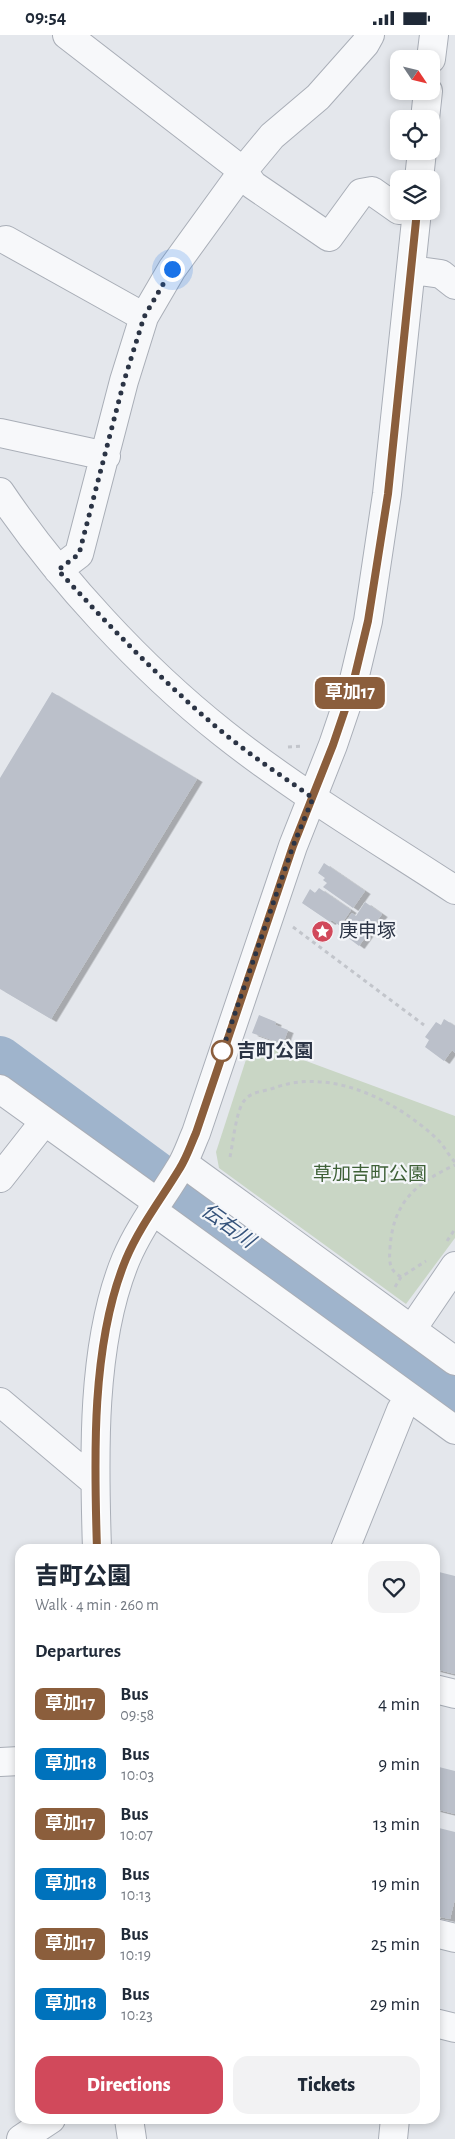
<!DOCTYPE html>
<meta charset="utf-8">
<style>
:root{--surface:#fff;--page:#f2f2f3;--text:#1f2937;--muted:#747a83;--accent:#d1495b}
body{margin:0;font-family:"Alegreya Sans","Noto Sans JP",sans-serif;background:var(--page);color:var(--text);height:100vh;display:flex;flex-direction:column;font-size:19px;white-space:nowrap}
*{box-sizing:border-box;margin:0}
p{font-size:16px;color:var(--muted)}
.icon{flex:none;width:28px;height:28px;fill:none;stroke:currentColor;stroke-width:2;stroke-linecap:round;stroke-linejoin:round}
.map{position:relative;flex:1;overflow:hidden}
.side{position:absolute;left:15px;top:1509px;width:425px;height:580px;display:flex;flex-direction:column;background:var(--surface);border-radius:15px;box-shadow:0 2px 8px #0003}
.side>*{flex:none}
.badge{padding:0 10px;border-radius:8px;font-size:18px;line-height:32px}
.needle{width:32px;rotate:125deg}
.tools{position:absolute;left:390px;top:15px;display:grid;gap:10px}
.tools a{display:grid;place-items:center;width:50px;height:50px;border-radius:10px;background:var(--surface);box-shadow:0 2px 8px #0003;font-size:25px}
.you{position:absolute;width:25px;height:25px;margin:-12px;border:4px solid #fff;border-radius:50%;background:#1a73e8;box-shadow:0 0 0 8px #1a73e833}
.map>.badge{position:absolute;translate:-50% -50%;box-shadow:0 0 0 2px #fff}
h2{padding:0 20px;font-size:19px;line-height:45px}
.round{display:grid;place-items:center;flex:none;width:52px;height:52px;border-radius:15px;background:var(--page)}
.summary{display:flex;align-items:center;justify-content:space-between;height:85px;padding:0 20px}
h1{font-size:24px;font-weight:800;line-height:38px}
.action{display:flex;gap:10px;margin-top:auto;padding:10px 20px}
.action a{flex:1;height:58px;border-radius:15px;background:var(--accent);color:#fff;font-size:20px;font-weight:800;line-height:58px;text-align:center}
.action a+a{background:var(--page);color:var(--text)}
ul{padding:0;list-style:none}
li{display:flex;align-items:center;gap:15px;height:60px;padding:0 20px}
li div{flex:1}
li b{display:block;font-size:19px}
li em{font-style:normal}
li .badge{min-width:55px;font-weight:700;text-align:center}
.status{display:flex;justify-content:space-between;align-items:center;height:35px;padding:0 25px;background:var(--surface);direction:ltr}
.status svg{height:14px;fill:currentColor}
.map>svg:first-child{display:block}
.green{fill:#c9d6c5}
.lines{fill:none;stroke-linecap:round;stroke-linejoin:round}
.river{stroke:#9fb4cc;stroke-width:44}
.building{fill:#bbc0ca;filter:url(#shadow)}
.minor-casing{stroke:#a9aeb7;stroke-width:30}
.path{stroke:#c2c5cb;stroke-width:3;stroke-dasharray:4 4;stroke-linecap:butt}
.minor{stroke:#f7f8fa;stroke-width:28}
.line-casing{stroke:#fff;stroke-width:11}
.line{stroke:#8b5e3c;stroke-width:8}
.walk{stroke:#2b3445;stroke-width:5;stroke-dasharray:0 9}
.stop-dot{fill:#fff;stroke:#8b5e3c;stroke-width:2.5}
.labels{text-anchor:middle;dominant-baseline:central;stroke-width:4.5;stroke-linejoin:round;paint-order:stroke}
.poi-label{font-size:19px;fill:#2b3445;stroke:#f4f6f9;text-anchor:start}
.stop-label{font-size:19px;font-weight:bold;fill:#2b3445;stroke:#f4f6f9;text-anchor:start}
.park-label{font-size:19px;fill:#3f6138;stroke:#f4f6f9}
.water-label{font-size:20px;font-style:italic;fill:#34527a;stroke:#f4f6f9}
</style>
<div class="status"><b>09:54</b><svg viewBox="0 0 49 12"><path d="M0 12V9h3v3zM5 12V6h3v6zM10 12V3h3v9zM15 12V0h3v12zM26 1h20v11H26zM47 4h2v5h-2z"/></svg></div>
<div class="map">
<svg width="455" height="2104" viewBox="0 0 455 2104">
<defs>
<filter id="shadow"><feDropShadow dx="5.5" dy="3" stdDeviation="0" flood-color="#0004"/></filter>
</defs>
<rect width="100%" height="100%" fill="#e4e7ec"/>
<!-- green -->
<path class="green" d="M 252,1006 L 455,1081 L 455,1203 L 406,1269 L 219,1133 L 216,1117 Z"/>
<g class="lines">
<!-- river -->
<path class="river" d="M 0,1023 L 455,1358"/>
</g>
<!-- building -->
<path class="building" d="M 52,657 L 197,744 L 51,984 L 0,954 L 0,743 Z
M 324,828 L 365,856 L 353,873 L 323,852 L 327,848 L 323,845 L 325,843 L 318,838 Z
M 319,853 L 351,875 L 340,891 L 332,885 L 330,887 L 302,868 L 310,854 L 315,858 Z
M 365,867 L 382,879 L 359,911 L 343,899 L 344,897 L 340,894 L 352,878 L 356,881 Z
M 259,980 L 276,987 L 275,990 L 288,995 L 283,1009 L 252,998 Z
M 444,984 L 455,991 L 455,1018 L 452,1015 L 444,1026 L 425,1012 L 429,1005 L 425,1002 L 436,987 L 441,990 Z
M 435,1536 L 455,1541 L 455,1639 L 435,1634 Z
M 435,1731 L 455,1736 L 455,1779 L 435,1774 Z
M 435,1792 L 455,1797 L 455,1864 L 450,1884 L 435,1881 Z"/>
<g class="lines">
<defs>
<path id="minor" d="M 67,0 L 243,136 L 253,150 L 329,202 L 361,158 L 372,156 L 399,175
M 431,24 L 434,0
M 425,84 L 428,56
M 419,144 L 422,116
M 6,205 L 144,282
M 412,235 L 441,239 L 455,250
M 0,398 L 106,421
M 0,457 C 58,543 141,633 223,698 C 296,756 377,804 455,855
M 58,535 L 79,519 L 124,346 L 144,282 L 172,234 L 243,136 L 272,101 L 318,62 L 365,9 L 370,0
M 0,1054 L 157,1167
M 183,1128 L 455,1326
M 0,1143 L 44,1087
M 152,1175 L 455,1395
M 412,1294 L 455,1231
M 0,1367 L 95,1447
M 97,1514 C 94,1423 91,1308 126,1224 C 140,1191 162,1163 180,1133 C 187,1122 191,1109 196,1098 L 293,811 L 333,710 L 351,657 L 368,586 L 387,459 L 417,176
M 345,1514 L 401,1375 L 409,1362
M 435,1654 L 455,1659
M 0,1727 L 20,1726
M 435,1898 L 455,1903
M 435,1988 L 455,1993
M 129,2084 L 132,2104
M 21,2104 L 51,2084
M 393,2104 L 395,2084"/>
</defs>
<!-- minor casing -->
<use href="#minor" class="minor-casing"/>
<!-- path -->
<path class="path" d="M 288,712 L 304,711
M 293,892 L 424,990
M 230,1122 C 233,1108 236,1076 244,1066 C 251,1056 263,1057 274,1053 C 330,1032 395,1065 436,1103 C 444,1110 448,1120 455,1127
M 447,1206 L 455,1194
M 401,1242 C 389,1235 389,1227 390,1213 C 393,1167 416,1148 455,1130
M 395,1252 L 401,1242 L 426,1226"/>
<!-- minor -->
<use href="#minor" class="minor"/>
</g>
<g class="lines">
<defs>
<path id="line" d="M 97,1514 C 94,1423 91,1308 126,1224 C 140,1191 162,1163 180,1133 C 187,1122 191,1109 196,1098 L 293,811 L 333,710 L 351,657 L 368,586 L 388,459 L 417,176"/>
</defs>
<!-- line casing -->
<use href="#line" class="line-casing"/>
<!-- line -->
<use href="#line" class="line"/>
<!-- walk -->
<path class="walk" d="M 172,234 L 144,282 L 124,346 L 79,519 L 58,535 C 110,592 162,646 221,696 C 250,720 282,741 313,763 L 293,811 L 222,1016"/>
</g>
<!-- icons -->
<defs>
<symbol id="sight-disc" viewBox="-11 -11 22 22"><circle r="9.5" fill="#d1495b" stroke="#f4f6f9"/><path d="M0-6L1.8-2.2L6-1.7L2.9 1.2L3.7 5.4L0 3.3L-3.7 5.4L-2.9 1.2L-6-1.7L-1.8-2.2Z" fill="#fff"/></symbol>
</defs>
<g fill-rule="evenodd">
<use href="#sight-disc" x="310" y="884" width="25" height="25"/>
</g>
<!-- markers -->
<circle class="stop-dot" cx="222" cy="1016" r="10"/>
<g class="labels">
<!-- poi labels -->
<g class="poi-label">
<text x="339" y="896">庚申塚</text>
</g>
<!-- stop labels -->
<g class="stop-label">
<text x="237" y="1016">吉町公園</text>
</g>
<!-- park labels -->
<g class="park-label">
<text x="370" y="1139">草加吉町公園</text>
</g>
<!-- water labels -->
<g class="water-label">
<text transform="translate(228 1191) rotate(36)">伝右川</text>
</g>
</g>
</svg>
<div class="tools">
<a><svg class="needle" viewBox="-14 -14 28 28"><path d="M0-13l5 13h-10z" fill="#e53935"/><path d="M0 13l5-13h-10z" fill="#747a83"/></svg></a>
<a><svg class="icon" aria-label="locate" viewBox="0 0 24 24"><circle cx="12" cy="12" r="6"/><path d="M12 2v4M12 18v4M2 12h4M18 12h4"/></svg></a>
<a><svg class="icon" aria-label="layers" viewBox="0 0 24 24"><path d="M12 4l9 5-9 5-9-5zM3 14l9 5 9-5"/></svg></a>
</div>
<div class="you" style="left:172px;top:234px"></div>
<b class="badge" style="left:350px;top:658px;background:#8b5e3c;color:#fff">草加17</b>
<section class="side">
<div class="summary"><div><h1>吉町公園</h1><p>Walk · 4 min · 260 m</p></div><a class="round"><svg class="icon" aria-label="heart" viewBox="0 0 24 24"><path d="M12 20l-8-8c-3-5 5-10 8-4 3-6 11-1 8 4z"/></svg></a></div>
<h2>Departures</h2>
<ul>
<li><span class="badge" style="background:#8b5e3c;color:#fff">草加17</span><div><b>Bus</b><p>09:58</p></div><em>4 min</em></li>
<li><span class="badge" style="background:#0072bc;color:#fff">草加18</span><div><b>Bus</b><p>10:03</p></div><em>9 min</em></li>
<li><span class="badge" style="background:#8b5e3c;color:#fff">草加17</span><div><b>Bus</b><p>10:07</p></div><em>13 min</em></li>
<li><span class="badge" style="background:#0072bc;color:#fff">草加18</span><div><b>Bus</b><p>10:13</p></div><em>19 min</em></li>
<li><span class="badge" style="background:#8b5e3c;color:#fff">草加17</span><div><b>Bus</b><p>10:19</p></div><em>25 min</em></li>
<li><span class="badge" style="background:#0072bc;color:#fff">草加18</span><div><b>Bus</b><p>10:23</p></div><em>29 min</em></li>
</ul>
<div class="action"><a>Directions</a><a>Tickets</a></div>
</section>
</div>
